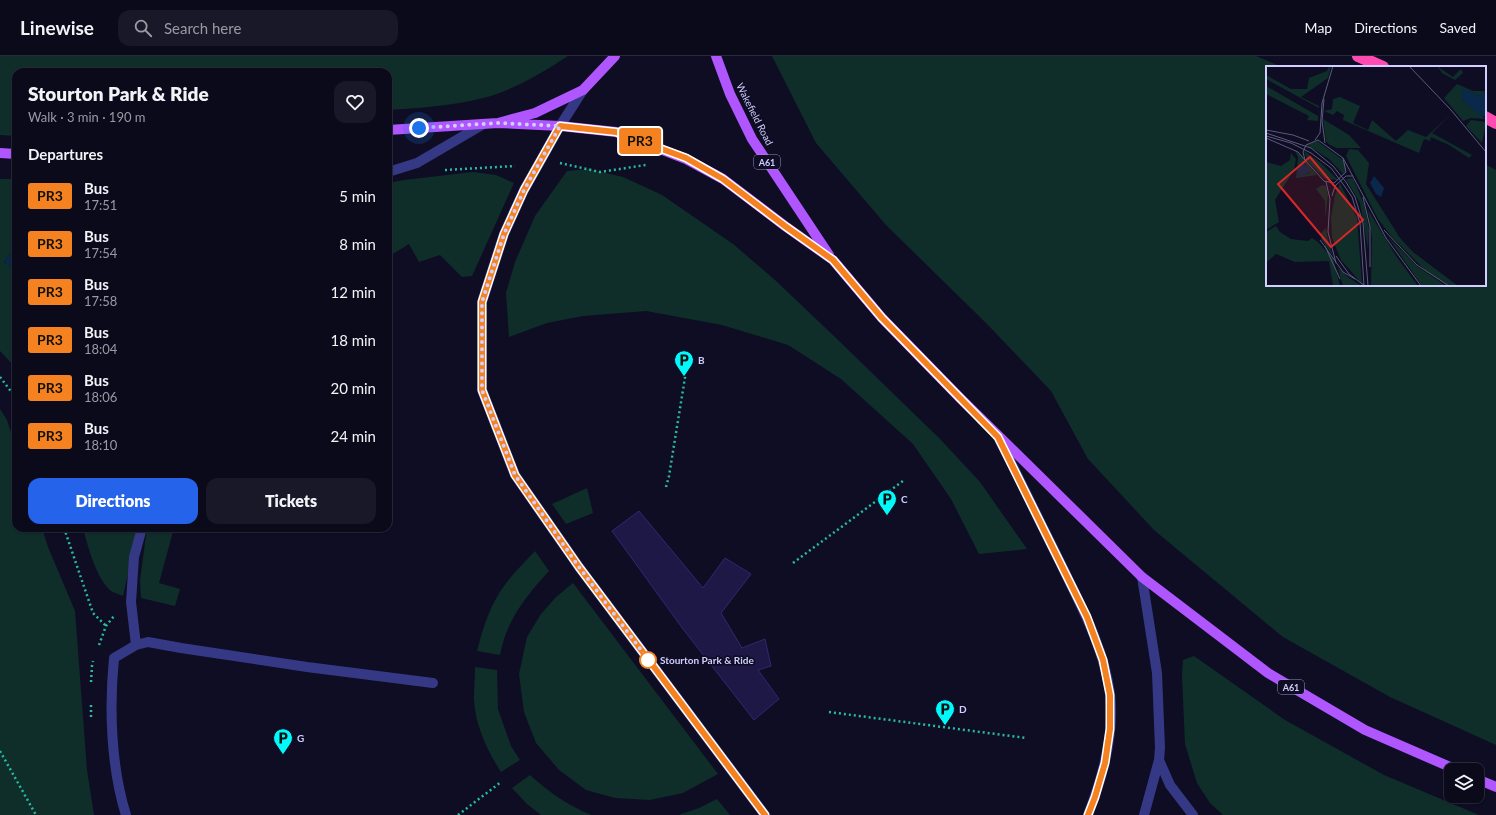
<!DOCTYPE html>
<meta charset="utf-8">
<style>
:root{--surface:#0a0a1b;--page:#181828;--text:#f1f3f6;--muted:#999aa3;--line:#2a2b3a;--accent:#2563eb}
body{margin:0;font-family:Lato,sans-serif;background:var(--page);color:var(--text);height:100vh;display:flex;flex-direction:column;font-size:15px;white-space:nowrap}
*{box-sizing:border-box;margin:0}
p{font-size:13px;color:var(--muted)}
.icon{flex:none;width:22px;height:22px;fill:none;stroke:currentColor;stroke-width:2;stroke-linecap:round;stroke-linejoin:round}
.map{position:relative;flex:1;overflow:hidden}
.sheet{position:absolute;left:12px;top:12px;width:380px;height:464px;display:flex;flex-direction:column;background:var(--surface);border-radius:12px;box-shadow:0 1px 3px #0004,0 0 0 1px var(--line)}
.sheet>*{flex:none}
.badge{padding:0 8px;border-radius:3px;font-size:14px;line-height:26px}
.controls{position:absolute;left:1444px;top:707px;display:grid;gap:8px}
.controls a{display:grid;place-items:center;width:40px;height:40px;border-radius:8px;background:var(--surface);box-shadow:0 1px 3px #0004,0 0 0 1px var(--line);font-size:20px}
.you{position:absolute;width:20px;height:20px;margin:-10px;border:3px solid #fff;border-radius:50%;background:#1a73e8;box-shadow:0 0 0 6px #1a73e833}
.map>.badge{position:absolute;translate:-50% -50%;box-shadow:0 0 0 2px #fff}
h2{padding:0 16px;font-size:15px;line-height:36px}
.round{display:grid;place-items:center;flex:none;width:42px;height:42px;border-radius:12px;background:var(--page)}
.overview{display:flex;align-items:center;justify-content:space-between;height:68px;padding:0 16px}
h1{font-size:19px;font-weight:800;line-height:30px}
.primary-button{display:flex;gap:8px;margin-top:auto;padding:8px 16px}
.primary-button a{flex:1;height:46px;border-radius:12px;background:var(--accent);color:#fff;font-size:16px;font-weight:800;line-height:46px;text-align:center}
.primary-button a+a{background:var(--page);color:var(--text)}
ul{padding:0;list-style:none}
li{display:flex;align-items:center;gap:12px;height:48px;padding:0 16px}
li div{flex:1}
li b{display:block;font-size:15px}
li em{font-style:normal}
li .badge{min-width:44px;font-weight:700;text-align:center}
header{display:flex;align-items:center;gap:24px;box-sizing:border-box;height:56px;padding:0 20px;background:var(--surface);border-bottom:1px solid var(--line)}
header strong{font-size:19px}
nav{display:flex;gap:22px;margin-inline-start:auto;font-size:14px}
.search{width:280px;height:36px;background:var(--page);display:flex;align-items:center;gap:10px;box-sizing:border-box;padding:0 14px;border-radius:12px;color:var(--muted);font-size:15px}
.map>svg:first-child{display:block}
.green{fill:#0f2e2a}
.water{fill:#0a284a}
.building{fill:#1d1846;stroke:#302873}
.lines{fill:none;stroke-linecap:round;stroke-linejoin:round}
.path{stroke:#27bba4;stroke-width:2.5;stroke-dasharray:2 3;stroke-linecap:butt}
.service{stroke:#353985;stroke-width:10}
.primary{stroke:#b056ff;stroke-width:10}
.motorway{stroke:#ff4ab2;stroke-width:12}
.line-casing{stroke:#fff;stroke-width:9}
.line{stroke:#f58220;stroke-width:6}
.walk{stroke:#d0cfff;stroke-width:4;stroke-dasharray:0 7.2}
.stop-dot{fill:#fff;stroke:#f58220;stroke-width:2}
.labels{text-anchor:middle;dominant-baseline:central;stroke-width:3.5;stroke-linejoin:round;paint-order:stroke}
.shield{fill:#0e0d24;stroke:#9695bd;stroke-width:1}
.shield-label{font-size:9px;font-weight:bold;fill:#d0cfff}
.street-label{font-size:10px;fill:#d0cfff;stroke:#0e0d24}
.poi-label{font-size:10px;font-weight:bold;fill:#d0cfff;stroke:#0e0d24;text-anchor:start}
.stop-label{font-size:10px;font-weight:bold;fill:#d0cfff;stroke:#0e0d24;text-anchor:start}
.inset-road{fill:none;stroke:#5c5b7c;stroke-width:1}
.view{fill:#d62828;fill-opacity:0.15;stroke:#d62828;stroke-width:2}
.inset-edge{fill:none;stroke:#d0cfff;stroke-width:2}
</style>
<header>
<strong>Linewise</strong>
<div class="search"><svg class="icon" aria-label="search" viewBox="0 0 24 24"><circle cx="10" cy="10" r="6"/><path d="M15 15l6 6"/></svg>Search here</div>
<nav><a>Map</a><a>Directions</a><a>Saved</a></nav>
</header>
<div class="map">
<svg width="1496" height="759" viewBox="0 0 1496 759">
<rect width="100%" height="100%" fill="#0e0d24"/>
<!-- green -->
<path class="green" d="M 0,0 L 568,0 C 542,17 514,34 483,42 C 452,50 419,52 388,54 L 388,16 L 16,16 L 16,80 L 0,79 Z
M 772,0 L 1256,0 L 1282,11 L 1267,11 L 1267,229 L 1485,229 L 1485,108 L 1496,114 L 1496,689 L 1390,641 L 1283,581 L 1154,474 L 1088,403 L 1051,335 L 987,268 L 886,169 L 816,87 Z
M 588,113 L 623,121 L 662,139 L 733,188 L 775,224 L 837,283 L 941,384 L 980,426 L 1027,493 L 979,498 L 951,443 L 913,388 L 841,323 L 788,289 L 722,269 L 646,255 L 583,260 L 547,267 L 509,281 L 506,237 L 515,206 L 535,160 L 567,115 Z
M 473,116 L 496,119 L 514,127 L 472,220 L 462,221 L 440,199 L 419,206 L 409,188 L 388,201 L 388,127 L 404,124 Z
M 0,123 L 16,123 L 16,191 L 4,206 L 16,214 L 16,312 L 0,295 Z
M 0,353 L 7,364 L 16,392 L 16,472 L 42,472 L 48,491 L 75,555 L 87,714 L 94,759 L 0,759 Z
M 587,432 L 593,457 L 566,468 L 552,448 Z
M 83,472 L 138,472 L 123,540 C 119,538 114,537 111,535 C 96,522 88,491 83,472 Z
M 147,472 L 174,472 L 159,527 L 180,533 L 175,550 L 141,542 L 140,524 Z
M 535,495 L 549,515 C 526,540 506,565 500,599 L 477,595 C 483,572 490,549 504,530 C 513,517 524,507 535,495 Z
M 573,527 L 718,718 L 683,737 L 650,744 L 615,742 L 586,734 L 559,714 L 536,687 L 524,656 L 519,618 L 527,581 L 541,558 L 556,541 Z
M 1194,600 L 1285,664 L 1384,719 L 1479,759 L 1223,759 L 1210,747 L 1197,727 L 1185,688 L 1182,620 L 1183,604 Z
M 475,611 L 497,614 L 498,653 L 511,690 L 520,704 L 501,716 C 487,694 475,669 474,643 C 474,633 475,622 475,611 Z
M 530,719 C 549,736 568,750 592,759 L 541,759 L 527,748 L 512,732 Z
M 717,743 L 730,759 L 679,759 L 699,752 Z"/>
<!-- water -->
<path class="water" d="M 16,191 L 16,214 L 4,206 Z"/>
<!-- building -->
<path class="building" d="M 639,455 L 703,532 L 725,502 L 751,518 L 721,557 L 742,592 L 765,583 L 771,610 L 758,614 L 779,643 L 754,664 L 683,573 L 612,475 Z"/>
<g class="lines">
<!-- path -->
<path class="path" d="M 560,107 L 600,116 L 646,109
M 445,114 L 515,110
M 0,321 L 16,342
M 666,431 L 669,420 L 689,297
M 64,472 L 93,557 L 106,570
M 793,507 L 903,425
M 99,589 L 106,570 L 114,560
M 91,626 L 92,610 L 93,605
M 91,649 L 91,664
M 829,656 L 1026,682
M 0,695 L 36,759
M 458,759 L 501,726"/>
<!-- service -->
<path class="service" d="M 583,34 L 560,70 L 524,134 L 504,178 L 482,246 L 482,334 L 515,419 L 579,511 L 765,759
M 388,116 L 417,107 L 482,69
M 998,381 C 1019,422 1039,464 1060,506 C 1080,548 1104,591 1110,638 C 1115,677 1102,723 1088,759
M 1142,521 L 1157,617 L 1160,692 L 1159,704 L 1144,759
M 136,589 L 131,546 L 134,501 L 142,472
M 1159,704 L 1170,729 L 1193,759
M 126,759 C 111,711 109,652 114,602 L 136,589 L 148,586 L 181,592 L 307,611 L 433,627"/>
<!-- primary -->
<path class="primary" d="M 716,0 L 730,38 L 752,83 L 829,199
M 498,67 L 560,70 L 616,76 L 686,103 L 723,123 L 785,170 L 833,204 L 882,262 L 960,342 L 1142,521 L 1268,617 L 1365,674 L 1457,714
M 388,74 L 498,67 L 535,57 L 583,34 L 615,0
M 0,97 L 16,98
M 1477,723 L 1496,731"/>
<!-- motorway -->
<path class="motorway" d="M 1358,0 L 1383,11
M 1485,61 L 1496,67"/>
</g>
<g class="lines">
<defs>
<path id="line" d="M 765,759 L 579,511 L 515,419 L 482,334 L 482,246 L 504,178 L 524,134 L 560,70 L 616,76 L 686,102 L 723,123 L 785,170 L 833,204 L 882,262 L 998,381 L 1087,561 L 1103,604 L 1110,639 L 1110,673 L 1105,707 L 1095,741 L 1088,759"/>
</defs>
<!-- line casing -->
<use href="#line" class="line-casing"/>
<!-- line -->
<use href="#line" class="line"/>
<!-- walk -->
<path class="walk" d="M 419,72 L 498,67 L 560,70 L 524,134 L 504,178 L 482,246 L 482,334 L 515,419 L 579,511 L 650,606 L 648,604"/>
</g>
<!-- icons -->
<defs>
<symbol id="parking-pin" viewBox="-11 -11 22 30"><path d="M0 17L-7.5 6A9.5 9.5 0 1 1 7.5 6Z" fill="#00f9fa" stroke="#0e0d24"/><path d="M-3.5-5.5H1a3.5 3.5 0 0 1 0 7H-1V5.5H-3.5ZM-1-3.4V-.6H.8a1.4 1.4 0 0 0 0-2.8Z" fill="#111"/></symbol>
</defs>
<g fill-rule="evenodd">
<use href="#parking-pin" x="673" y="293" width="22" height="30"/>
<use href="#parking-pin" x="876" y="432" width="22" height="30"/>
<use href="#parking-pin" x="934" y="642" width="22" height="30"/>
<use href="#parking-pin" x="272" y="671" width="22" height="30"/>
</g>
<!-- markers -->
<circle class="stop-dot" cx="648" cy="604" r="8"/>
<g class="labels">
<!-- shield labels -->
<g class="shield">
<rect x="754" y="99" width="26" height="14" rx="3"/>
<rect x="1278" y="624" width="26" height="14" rx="3"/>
</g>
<g class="shield-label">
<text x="767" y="106">A61</text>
<text x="1291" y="631">A61</text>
</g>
<!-- street labels -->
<g class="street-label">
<text transform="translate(755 58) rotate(63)">Wakefield Road</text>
</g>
<!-- poi labels -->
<g class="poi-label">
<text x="698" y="304">B</text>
<text x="901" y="443">C</text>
<text x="959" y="653">D</text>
<text x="297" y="682">G</text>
</g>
<!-- stop labels -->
<g class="stop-label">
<text x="660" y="604">Stourton Park &amp; Ride</text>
</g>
</g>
<!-- overview -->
<g transform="translate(1266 10)">
<rect width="220" height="220" fill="#0e0d24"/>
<path d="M 63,0 L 65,0 L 62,12 L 35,31 L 53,40 L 53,42 L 0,13 L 0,9 L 25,23 L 41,23 L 43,12 L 61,5 ZM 171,0 L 187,11 L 195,3 L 197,7 L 189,14 L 176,7 ZM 191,18 L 207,25 L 220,25 L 213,30 L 205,27 L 196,34 L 220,53 L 205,52 L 197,55 L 178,32 ZM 0,20 L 52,50 L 52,55 L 41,54 L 43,50 L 0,28 ZM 74,31 L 94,40 L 87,57 L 102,64 L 106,54 L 130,75 L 142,64 L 160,71 L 186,47 L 166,67 L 206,89 L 203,92 L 183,79 L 165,71 L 164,75 L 158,73 L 153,87 L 77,54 L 78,49 L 71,45 L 67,49 L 58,45 L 66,43 L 67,33 ZM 57,53 L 83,69 L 95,82 L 71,82 L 64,79 L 60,75 ZM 205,54 L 220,56 L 216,77 L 200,60 ZM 51,75 L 77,94 L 80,103 L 78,109 L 63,93 L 41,79 ZM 83,83 L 92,84 L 103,97 L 100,118 L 134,172 L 147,186 L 192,220 L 184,220 L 160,205 L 126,171 L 112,153 L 80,90 ZM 29,85 L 34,88 L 51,109 L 30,112 L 32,91 ZM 39,97 L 44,107 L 31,110 L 32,102 ZM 38,85 L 55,97 L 72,114 L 59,113 L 42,96 ZM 25,87 L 30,93 L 28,104 L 9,134 L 13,156 L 0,164 L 0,96 L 15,100 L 24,94 ZM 87,112 L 98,138 L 103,163 L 102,183 L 94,137 L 80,113 ZM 74,117 L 91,152 L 96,218 L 75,194 L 66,172 L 65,151 L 69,129 ZM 56,119 L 60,120 L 62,129 L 59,152 L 59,135 L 50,123 ZM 102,144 L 130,190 L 152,220 L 105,220 L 106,171 ZM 10,160 L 14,166 L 25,173 L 42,175 L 46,172 L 52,176 L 67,193 L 74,220 L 67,220 L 63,195 L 29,196 L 10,188 L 0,197 L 0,166 ZM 60,162 L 62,175 L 67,190 L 55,173 L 55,167 ZM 122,171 L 152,201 L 180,220 L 156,220 ZM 72,202 L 83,212 L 96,220 L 77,220 Z" fill="#0f2e2a" fill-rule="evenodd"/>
<path d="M 196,22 L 213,30 L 215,27 L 220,27 L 220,51 L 214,49 L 196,34 ZM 38,97 L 45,106 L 31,111 L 32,102 ZM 108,110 L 118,122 L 115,131 L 110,128 L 104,117 Z" fill="#0a284a"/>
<path class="inset-road" d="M 143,0 L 185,44 L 220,86M 58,33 L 56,55 L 59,77M 0,64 L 27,69 L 43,75M 0,67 L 45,82 L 67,100 L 80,116 L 89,131 L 97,157 L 102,220M 0,70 L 25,77 L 45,87 L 65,102 L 77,118 L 86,131 L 94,157 L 98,220M 0,72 L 32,86 L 39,94M 49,74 L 54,67 L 56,37 L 67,0M 52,74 L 77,92 L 80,106 L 68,117 L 58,115 L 39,94 L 37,86 L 40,79 ZM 77,92 L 120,172 L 155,220M 60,116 L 64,133 L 62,166 L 70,197M 66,130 L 69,120 L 80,110 L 87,110M 97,131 L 104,161 L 104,201M 118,164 L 151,199 L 183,220M 54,174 L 77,206 L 89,213M 59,180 L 74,213M 70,190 L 83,208 L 99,220"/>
<path class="view" d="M 44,91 L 97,154 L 65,181 L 12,118 Z"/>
<rect width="220" height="220" class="inset-edge"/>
</g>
</svg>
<div class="controls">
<a><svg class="icon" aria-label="layers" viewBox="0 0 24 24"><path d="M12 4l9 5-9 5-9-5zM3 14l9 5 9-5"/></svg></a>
</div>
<div class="you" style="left:419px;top:72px"></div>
<b class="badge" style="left:640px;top:85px;background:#f58220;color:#111">PR3</b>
<section class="sheet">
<div class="overview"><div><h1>Stourton Park &amp; Ride</h1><p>Walk · 3 min · 190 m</p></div><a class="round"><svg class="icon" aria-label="heart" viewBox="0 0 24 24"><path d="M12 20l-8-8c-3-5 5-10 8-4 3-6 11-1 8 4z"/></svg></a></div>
<h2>Departures</h2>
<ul>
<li><span class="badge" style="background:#f58220;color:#111">PR3</span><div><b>Bus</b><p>17:51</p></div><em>5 min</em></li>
<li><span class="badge" style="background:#f58220;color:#111">PR3</span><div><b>Bus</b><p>17:54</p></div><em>8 min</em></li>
<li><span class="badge" style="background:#f58220;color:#111">PR3</span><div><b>Bus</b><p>17:58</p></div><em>12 min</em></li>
<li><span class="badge" style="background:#f58220;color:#111">PR3</span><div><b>Bus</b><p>18:04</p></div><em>18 min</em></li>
<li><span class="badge" style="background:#f58220;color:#111">PR3</span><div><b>Bus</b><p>18:06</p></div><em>20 min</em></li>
<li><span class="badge" style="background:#f58220;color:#111">PR3</span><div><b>Bus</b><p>18:10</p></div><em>24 min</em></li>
</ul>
<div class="primary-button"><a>Directions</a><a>Tickets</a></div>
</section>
</div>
